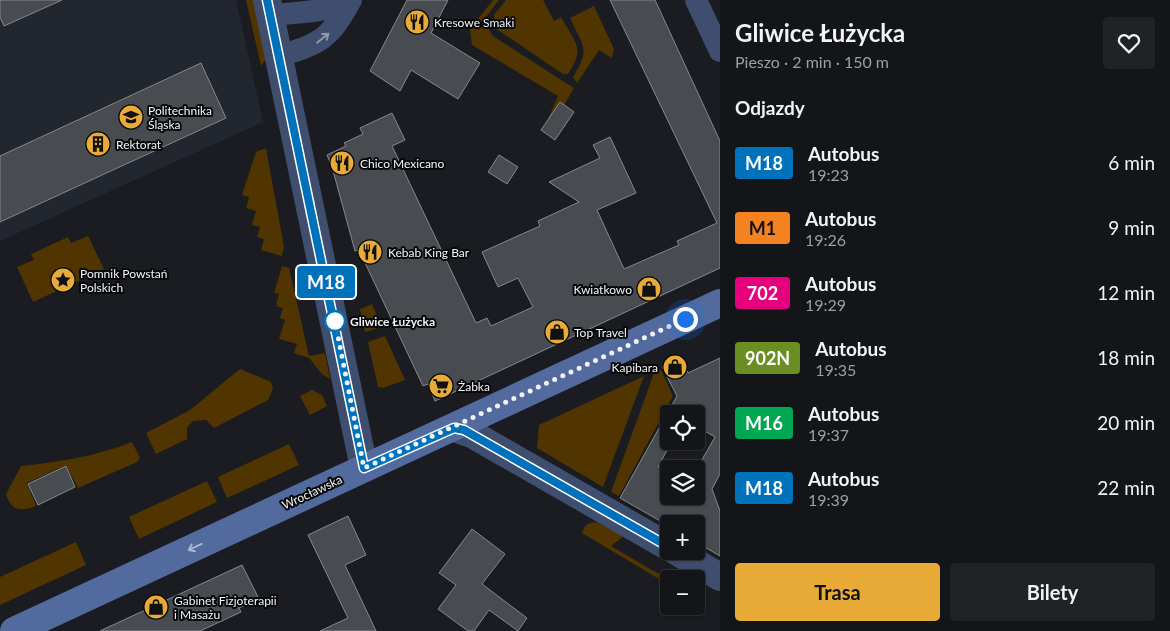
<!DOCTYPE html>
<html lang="pl">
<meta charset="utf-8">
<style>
:root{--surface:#141519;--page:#212226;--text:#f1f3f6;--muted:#9d9fa2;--line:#333438;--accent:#e9ab38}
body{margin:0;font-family:Lato,sans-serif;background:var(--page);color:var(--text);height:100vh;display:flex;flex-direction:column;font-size:19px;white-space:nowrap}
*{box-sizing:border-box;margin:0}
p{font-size:16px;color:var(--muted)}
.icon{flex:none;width:28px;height:28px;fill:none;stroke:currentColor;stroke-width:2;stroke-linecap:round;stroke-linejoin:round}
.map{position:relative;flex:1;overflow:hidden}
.side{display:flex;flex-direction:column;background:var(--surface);width:450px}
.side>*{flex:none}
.badge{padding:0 10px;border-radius:4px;font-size:18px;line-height:32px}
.tools{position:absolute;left:660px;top:405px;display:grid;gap:10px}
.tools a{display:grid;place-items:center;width:45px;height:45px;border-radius:5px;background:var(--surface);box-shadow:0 1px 4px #0004,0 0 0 1px var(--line);font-size:25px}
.you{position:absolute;width:25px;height:25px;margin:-12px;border:4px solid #fff;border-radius:50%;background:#1a73e8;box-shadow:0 0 0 8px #1a73e833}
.map>.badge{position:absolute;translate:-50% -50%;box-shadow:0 0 0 2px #fff}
h2{padding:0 15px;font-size:19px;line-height:45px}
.round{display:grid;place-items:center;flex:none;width:52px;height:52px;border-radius:5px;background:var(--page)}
.summary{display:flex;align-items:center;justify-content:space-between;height:85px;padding:0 15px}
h1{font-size:24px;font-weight:700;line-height:38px}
.button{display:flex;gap:10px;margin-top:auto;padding:10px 15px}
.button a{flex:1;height:58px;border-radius:5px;background:var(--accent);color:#111;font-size:20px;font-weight:700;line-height:58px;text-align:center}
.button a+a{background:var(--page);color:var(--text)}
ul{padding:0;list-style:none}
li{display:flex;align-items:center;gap:15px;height:65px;padding:0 15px}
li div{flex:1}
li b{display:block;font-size:19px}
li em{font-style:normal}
li .badge{min-width:55px;font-weight:700;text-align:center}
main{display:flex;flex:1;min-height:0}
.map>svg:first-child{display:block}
.built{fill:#21262f}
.green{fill:#503500}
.building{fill:#484b50;stroke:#85888d;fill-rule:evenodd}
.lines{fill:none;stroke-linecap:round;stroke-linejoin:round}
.minor{stroke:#3f4e6e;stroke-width:22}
.tertiary{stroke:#3f4e6e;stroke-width:28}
.secondary{stroke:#526a9d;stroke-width:28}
.oneway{stroke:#9099ac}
.oneway2{stroke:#abb6ce}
.line-casing{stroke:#fff;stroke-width:11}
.line{stroke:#0072bc;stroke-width:8}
.walk{stroke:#f3f4f7;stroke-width:5;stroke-dasharray:0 9}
.stop-dot{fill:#fff;stroke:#0072bc;stroke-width:2.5}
.labels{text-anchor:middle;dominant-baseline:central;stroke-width:4;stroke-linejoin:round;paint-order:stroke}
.poi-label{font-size:12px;fill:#f3f4f7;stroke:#060708;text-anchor:start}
.stop-label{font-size:12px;font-weight:bold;fill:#f3f4f7;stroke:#060708;text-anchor:start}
.street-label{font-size:12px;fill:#f3f4f7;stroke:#060708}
</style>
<main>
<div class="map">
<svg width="720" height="631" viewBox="0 0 720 631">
<rect width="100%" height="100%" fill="#1a1c21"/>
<!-- built -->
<path class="built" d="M 0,0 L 236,0 L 263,122 L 0,241 Z"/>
<!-- green -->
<path class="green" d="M 246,0 L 254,0 L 266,59 L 261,66 Z
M 493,0 L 499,0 L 486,17 L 488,28 L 493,36 L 574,88 L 564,105 L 560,102 L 548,119 L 558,96 L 472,45 L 470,29 Z
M 506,0 L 543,0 L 554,21 L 561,17 C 575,43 586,47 568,74 L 563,74 L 495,28 L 494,15 Z
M 594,6 L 614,49 L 612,58 L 599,50 L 577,83 L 573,77 C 591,48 583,47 570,18 Z
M 266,148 L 284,247 L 282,256 L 261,250 L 264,239 L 257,237 L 260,227 L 252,225 L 256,211 L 246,208 L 249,197 L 242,195 L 256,152 Z
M 88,236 L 104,269 L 33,302 L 17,267 L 34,260 L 31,254 L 68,237 L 71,243 Z
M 282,266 L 289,268 L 309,356 L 325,353 L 330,379 L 322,374 L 309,358 L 294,353 L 297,344 L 279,339 L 285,320 L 280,318 L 283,308 L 276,306 L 279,294 L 274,293 Z
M 372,304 L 382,327 L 365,332 L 360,309 Z
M 385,336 L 405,380 L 383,388 L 378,387 L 368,342 Z
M 240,369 L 271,382 L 273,389 L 268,400 L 214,428 L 206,420 L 193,421 L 187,428 L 187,439 L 156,454 L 146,433 L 190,410 Z
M 661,370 L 673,396 L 619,496 L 611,492 L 654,373 Z
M 644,376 L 603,487 L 537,448 L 539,425 Z
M 312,390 L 322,395 L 327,406 L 310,415 L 300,396 Z
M 132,442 L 140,458 L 137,462 L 78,488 L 66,465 L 27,483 L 36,506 C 21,512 11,511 6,494 L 21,466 C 59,462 97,456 132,442 Z
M 289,444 L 299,465 L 227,498 L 218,477 Z
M 207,481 L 217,502 L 139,539 L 129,517 Z
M 596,522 L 624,536 L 611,546 L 669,580 L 669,585 L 582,533 C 585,524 588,523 596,522 Z
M 76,542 L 86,565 L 0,605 L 0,577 Z"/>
<!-- building -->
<path class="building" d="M 0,0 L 62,0 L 4,26 L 0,17 Z
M 407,0 L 448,0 L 431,33 L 480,63 L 458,99 L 411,70 L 400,91 L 370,71 Z
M 610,0 L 655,0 L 720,141 L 720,268 L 435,401 L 428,384 L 423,386 L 359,250 L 355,251 L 332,167 L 327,155 L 346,146 L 344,143 L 363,134 L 360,128 L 392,113 L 405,140 L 392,146 L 476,323 L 487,318 L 491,326 L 533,307 L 518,278 L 498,287 L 482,252 L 540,226 L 538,221 L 579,202 L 549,182 L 600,158 L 593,145 L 610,137 L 636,193 L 597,210 L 624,269 L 679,245 L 677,241 L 717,223 Z
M 201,63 L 226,118 L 0,222 L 0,156 Z
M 560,102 L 574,112 L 555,140 L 541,130 Z
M 499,155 L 518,167 L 507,184 L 488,172 Z
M 720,358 L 720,474 L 712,489 L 720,511 L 720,556 L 696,542 L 696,524 L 669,524 L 669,526 L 620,498 L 677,396 L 662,367 L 681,359 L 688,373 ZM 669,414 L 696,414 L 696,426 L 715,437 L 696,470 L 696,496 L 669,496 L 669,473 L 658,467 L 672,441 L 669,441 Z
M 66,466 L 75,487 L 38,505 L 28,484 Z
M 348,516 L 366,555 L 345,565 L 376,631 L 320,631 L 348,618 L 308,535 Z
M 472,529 L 505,554 L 482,584 L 527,618 L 518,631 L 489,610 L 474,631 L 468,631 L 438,609 L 456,585 L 439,573 Z
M 242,565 L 259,599 L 239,608 L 241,612 L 200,631 L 100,631 Z"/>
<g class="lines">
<!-- minor -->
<path class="minor" d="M 696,0 L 720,51
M 270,16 C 299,11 323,14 349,0
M 279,56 C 321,43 329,40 351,0"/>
<!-- tertiary -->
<path class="tertiary" d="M 267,0 L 364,468
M 454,428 L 472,434 L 669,547
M 676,551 L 720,577"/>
<!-- secondary -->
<path class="secondary" d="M 14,631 L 720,303"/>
</g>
<!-- one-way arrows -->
<defs><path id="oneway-shaft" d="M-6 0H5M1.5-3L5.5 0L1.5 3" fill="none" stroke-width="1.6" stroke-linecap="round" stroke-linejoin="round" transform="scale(1.25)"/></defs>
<use class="oneway" href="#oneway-shaft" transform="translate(323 38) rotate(-39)"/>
<use class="oneway2" href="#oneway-shaft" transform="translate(195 547) rotate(155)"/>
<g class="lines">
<defs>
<path id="line" d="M 267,0 L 364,468 L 454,428 L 464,430 L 669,547"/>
</defs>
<!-- line casing -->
<use href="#line" class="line-casing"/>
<!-- line -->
<use href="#line" class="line"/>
<!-- walk -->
<path class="walk" d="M 335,321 L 364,468 L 685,319"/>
</g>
<!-- icons -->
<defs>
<symbol id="restaurant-disc" viewBox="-11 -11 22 22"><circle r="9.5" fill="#e9ab38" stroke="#060708"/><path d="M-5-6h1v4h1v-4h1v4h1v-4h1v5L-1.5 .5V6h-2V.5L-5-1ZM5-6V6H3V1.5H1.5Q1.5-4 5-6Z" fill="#111"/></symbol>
<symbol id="university-disc" viewBox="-11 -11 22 22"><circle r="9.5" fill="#e9ab38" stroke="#060708"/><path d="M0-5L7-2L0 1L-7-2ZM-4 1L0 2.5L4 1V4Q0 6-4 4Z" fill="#111"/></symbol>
<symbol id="building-disc" viewBox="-11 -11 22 22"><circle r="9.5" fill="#e9ab38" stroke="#060708"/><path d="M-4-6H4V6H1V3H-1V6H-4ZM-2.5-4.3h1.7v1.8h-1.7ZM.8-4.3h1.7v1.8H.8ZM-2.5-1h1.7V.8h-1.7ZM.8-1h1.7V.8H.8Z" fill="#111"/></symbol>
<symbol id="sight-disc" viewBox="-11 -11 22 22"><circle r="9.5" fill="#e9ab38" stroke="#060708"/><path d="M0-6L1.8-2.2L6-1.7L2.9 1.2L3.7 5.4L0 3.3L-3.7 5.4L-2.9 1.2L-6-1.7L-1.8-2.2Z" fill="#111"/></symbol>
<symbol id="shop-disc" viewBox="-11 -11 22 22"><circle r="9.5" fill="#e9ab38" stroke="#060708"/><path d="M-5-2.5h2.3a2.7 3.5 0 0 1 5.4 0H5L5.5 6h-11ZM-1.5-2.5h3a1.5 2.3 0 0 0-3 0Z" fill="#111"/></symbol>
<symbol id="supermarket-disc" viewBox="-11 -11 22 22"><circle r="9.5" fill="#e9ab38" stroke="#060708"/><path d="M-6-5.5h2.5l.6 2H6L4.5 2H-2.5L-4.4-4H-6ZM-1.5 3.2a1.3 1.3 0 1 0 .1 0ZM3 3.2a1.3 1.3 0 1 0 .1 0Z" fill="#111"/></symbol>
</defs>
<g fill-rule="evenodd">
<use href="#restaurant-disc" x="403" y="8" width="28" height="28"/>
<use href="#university-disc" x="117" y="103" width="28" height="28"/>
<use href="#building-disc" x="84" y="130" width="28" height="28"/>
<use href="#restaurant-disc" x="328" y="149" width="28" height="28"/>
<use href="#restaurant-disc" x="356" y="238" width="28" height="28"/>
<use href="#sight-disc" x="49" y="266" width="28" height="28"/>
<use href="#shop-disc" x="635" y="275" width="28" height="28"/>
<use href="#shop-disc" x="543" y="318" width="28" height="28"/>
<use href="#shop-disc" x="661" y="353" width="28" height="28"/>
<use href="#supermarket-disc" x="427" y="372" width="28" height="28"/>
<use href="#shop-disc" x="142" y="593" width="28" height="28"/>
</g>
<!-- markers -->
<circle class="stop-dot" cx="335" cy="321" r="10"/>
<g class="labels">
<!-- poi labels -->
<g class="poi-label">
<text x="434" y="22">Kresowe Smaki</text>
<text x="148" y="110">Politechnika<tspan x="148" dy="14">Śląska</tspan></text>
<text x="116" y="144">Rektorat</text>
<text x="360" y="163">Chico Mexicano</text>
<text x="388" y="252">Kebab King Bar</text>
<text x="80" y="273">Pomnik Powstań<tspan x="80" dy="14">Polskich</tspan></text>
<text x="632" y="289" text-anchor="end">Kwiatkowo</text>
<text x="574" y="332">Top Travel</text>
<text x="658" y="367" text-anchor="end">Kapibara</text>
<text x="458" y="386">Żabka</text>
<text x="174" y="600">Gabinet Fizjoterapii<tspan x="174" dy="14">i Masażu</tspan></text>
</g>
<!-- stop labels -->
<g class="stop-label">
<text x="350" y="321">Gliwice Łużycka</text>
</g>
<!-- street labels -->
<g class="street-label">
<text transform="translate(312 492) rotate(-25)">Wrocławska</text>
</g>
</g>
</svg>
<div class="tools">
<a><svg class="icon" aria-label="locate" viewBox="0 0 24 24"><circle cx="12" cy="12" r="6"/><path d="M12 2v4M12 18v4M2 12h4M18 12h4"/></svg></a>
<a><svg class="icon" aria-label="layers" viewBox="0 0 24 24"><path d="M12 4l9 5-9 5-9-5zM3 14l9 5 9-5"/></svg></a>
<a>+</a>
<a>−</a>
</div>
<div class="you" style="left:685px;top:319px"></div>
<b class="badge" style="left:326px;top:282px;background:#0072bc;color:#fff">M18</b>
</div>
<section class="side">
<div class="summary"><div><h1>Gliwice Łużycka</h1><p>Pieszo · 2 min · 150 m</p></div><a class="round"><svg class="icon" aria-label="heart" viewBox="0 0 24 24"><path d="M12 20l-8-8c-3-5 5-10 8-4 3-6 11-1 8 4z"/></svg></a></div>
<h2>Odjazdy</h2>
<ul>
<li><span class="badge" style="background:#0072bc;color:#fff">M18</span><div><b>Autobus</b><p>19:23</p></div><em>6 min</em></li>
<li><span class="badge" style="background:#f58220;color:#111">M1</span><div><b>Autobus</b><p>19:26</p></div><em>9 min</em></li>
<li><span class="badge" style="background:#e6007e;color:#fff">702</span><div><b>Autobus</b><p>19:29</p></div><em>12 min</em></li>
<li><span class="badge" style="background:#6b8e23;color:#fff">902N</span><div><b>Autobus</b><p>19:35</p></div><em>18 min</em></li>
<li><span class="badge" style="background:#00a651;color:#fff">M16</span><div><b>Autobus</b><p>19:37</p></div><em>20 min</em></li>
<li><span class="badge" style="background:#0072bc;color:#fff">M18</span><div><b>Autobus</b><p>19:39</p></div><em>22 min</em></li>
</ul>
<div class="button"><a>Trasa</a><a>Bilety</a></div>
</section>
</main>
